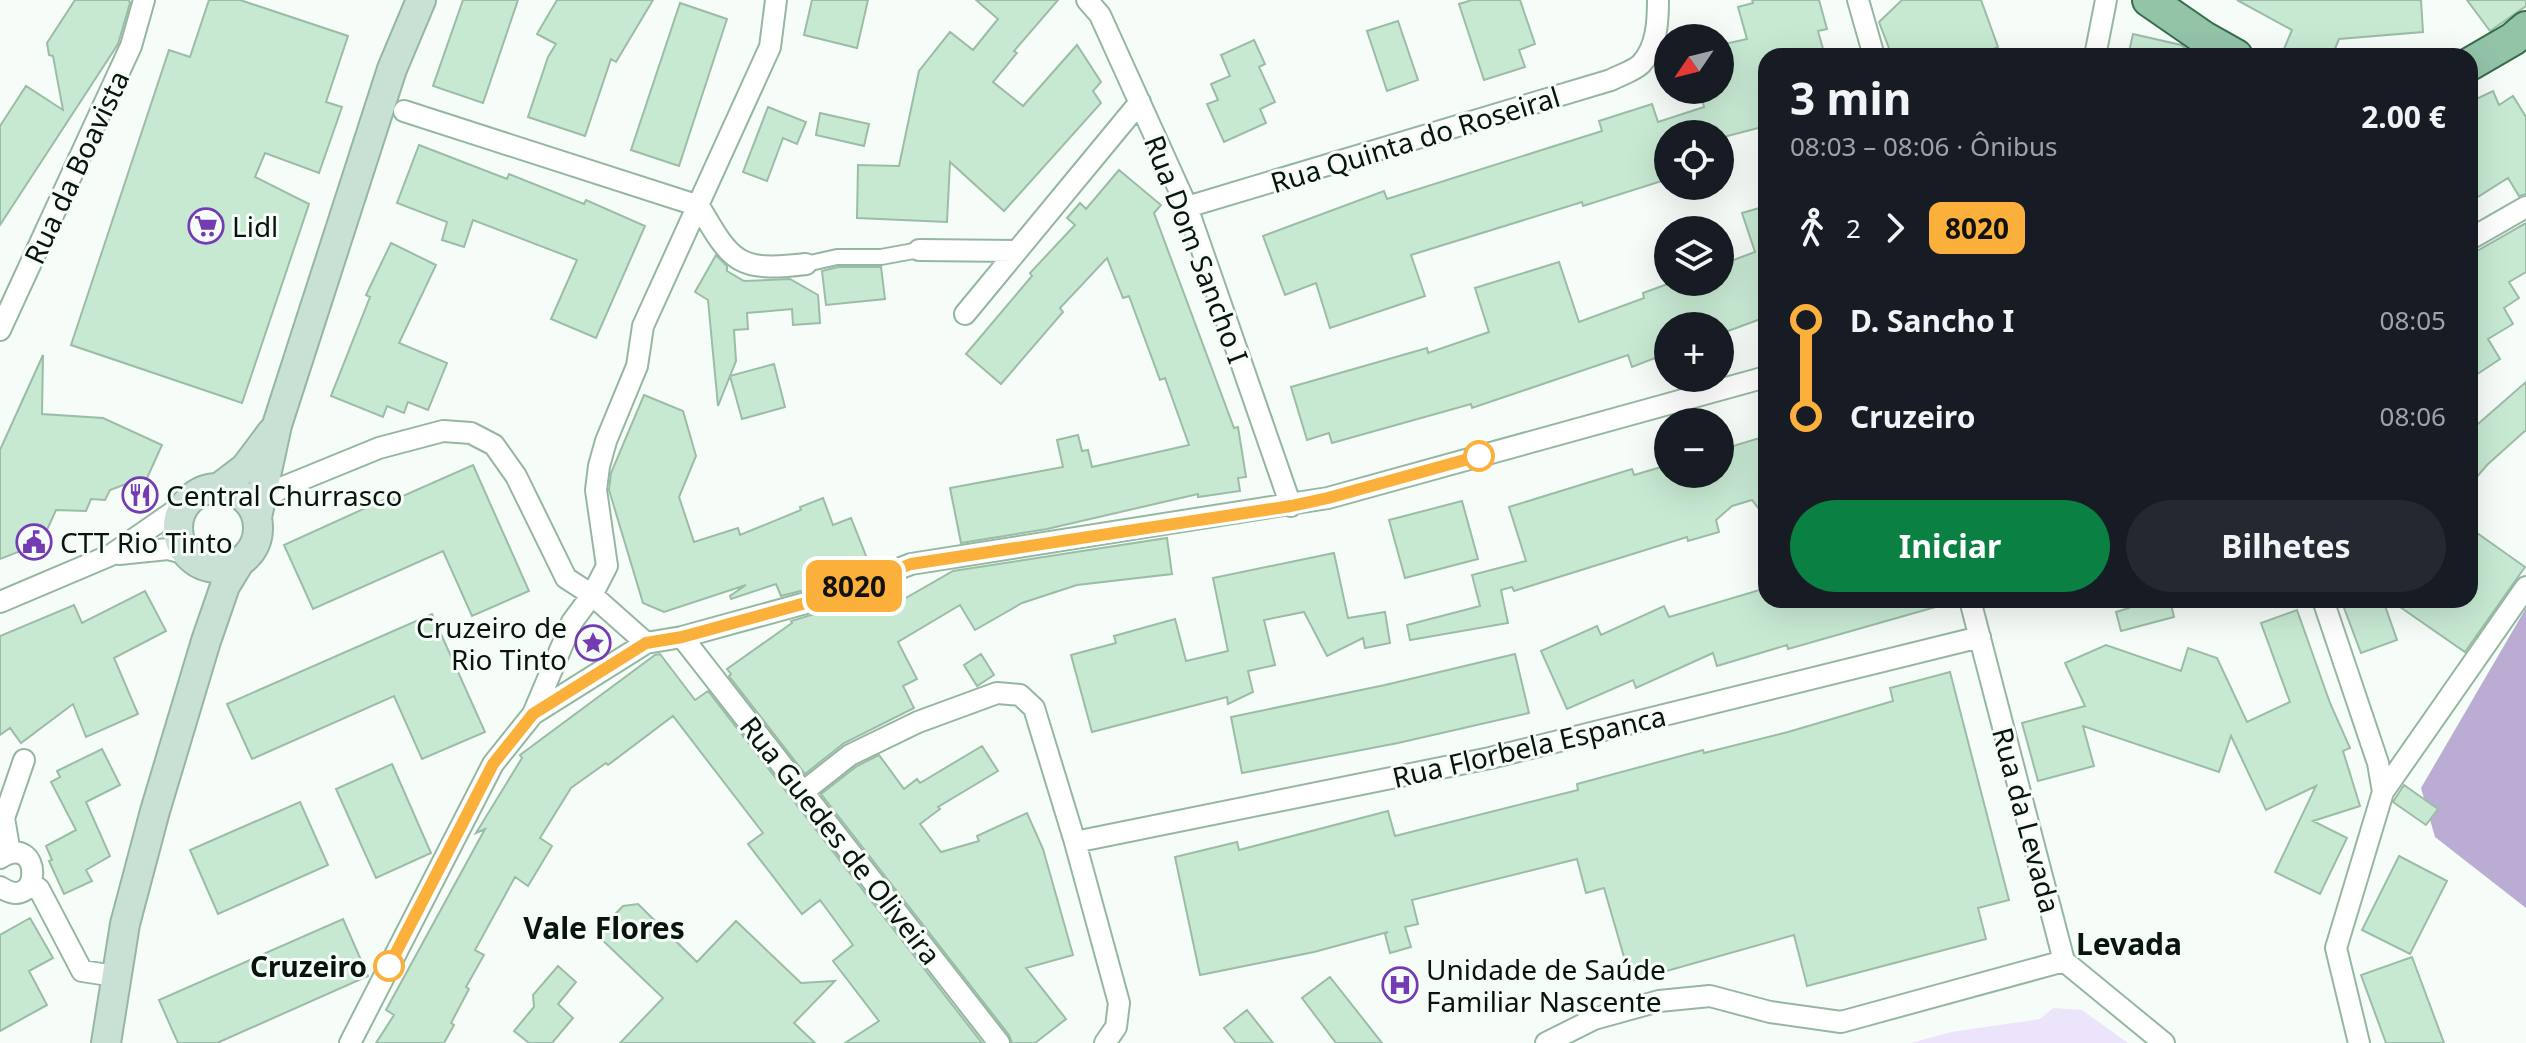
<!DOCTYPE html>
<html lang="pt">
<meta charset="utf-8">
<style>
:root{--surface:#171b24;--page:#242831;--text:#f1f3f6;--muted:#9ea1a6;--accent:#0b8043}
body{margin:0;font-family:"Noto Sans",sans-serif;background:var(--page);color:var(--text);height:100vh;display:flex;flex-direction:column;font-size:30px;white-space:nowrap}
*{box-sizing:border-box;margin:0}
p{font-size:26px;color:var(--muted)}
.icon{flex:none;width:44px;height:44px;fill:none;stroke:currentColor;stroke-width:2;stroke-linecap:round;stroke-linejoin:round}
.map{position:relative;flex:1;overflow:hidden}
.side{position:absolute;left:1758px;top:48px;width:720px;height:560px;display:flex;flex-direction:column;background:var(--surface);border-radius:24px;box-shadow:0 8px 32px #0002}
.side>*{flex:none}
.badge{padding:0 16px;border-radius:12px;font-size:28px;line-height:52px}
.needle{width:52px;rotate:235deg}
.buttons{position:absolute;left:1654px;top:24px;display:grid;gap:16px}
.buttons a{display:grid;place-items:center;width:80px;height:80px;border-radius:50%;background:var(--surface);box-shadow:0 8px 32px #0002;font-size:40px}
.map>.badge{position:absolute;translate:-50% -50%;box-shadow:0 0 0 4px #fff}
.legs{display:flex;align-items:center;gap:12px;height:88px;padding:0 32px;font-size:26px}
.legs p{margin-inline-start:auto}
.headline{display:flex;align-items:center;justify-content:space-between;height:136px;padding:0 32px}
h1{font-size:44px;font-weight:700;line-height:60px}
.primary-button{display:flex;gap:16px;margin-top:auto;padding:16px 32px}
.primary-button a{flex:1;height:92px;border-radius:48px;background:var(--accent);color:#fff;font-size:32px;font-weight:700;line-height:92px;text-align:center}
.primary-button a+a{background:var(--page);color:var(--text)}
ul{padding:0 32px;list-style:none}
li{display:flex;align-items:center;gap:28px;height:96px;font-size:30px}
li i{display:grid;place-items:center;width:12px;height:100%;margin:0 10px;background:currentColor}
li i::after{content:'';width:20px;height:20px;margin:-10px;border:6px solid;border-radius:50%;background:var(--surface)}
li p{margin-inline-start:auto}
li:first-child i{background:linear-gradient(#0000 50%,currentColor 0)}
li:last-child i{background:linear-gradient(currentColor 50%,#0000 0)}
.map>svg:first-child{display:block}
.green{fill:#ece4fa}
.forest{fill:#baacd2}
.building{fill:#c7e9d2;stroke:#9bbca6;stroke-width:2}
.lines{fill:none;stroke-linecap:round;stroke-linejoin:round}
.pedestrian-casing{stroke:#95b7a1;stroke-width:18}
.minor-casing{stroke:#95b7a1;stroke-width:24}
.secondary-casing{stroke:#95b7a1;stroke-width:32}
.primary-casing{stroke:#346d4c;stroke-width:36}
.pedestrian{stroke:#fff;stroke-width:14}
.minor{stroke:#fff;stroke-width:20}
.secondary{stroke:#c9e1d4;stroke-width:28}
.primary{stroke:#93c4a8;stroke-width:32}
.line-1-casing{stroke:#fff;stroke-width:18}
.line-1{stroke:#fbb03b;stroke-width:12}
.stop-1-dot{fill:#fff;stroke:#fbb03b;stroke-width:4}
.labels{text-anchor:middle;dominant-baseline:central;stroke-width:6;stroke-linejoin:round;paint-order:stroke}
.street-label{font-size:28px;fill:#08150d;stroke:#f6fdf8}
.poi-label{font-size:28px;fill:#08150d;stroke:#f6fdf8;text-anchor:start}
.stop-label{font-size:28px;font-weight:bold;fill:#08150d;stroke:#f6fdf8;text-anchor:end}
.neighbourhood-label{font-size:30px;font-weight:bold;fill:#08150d;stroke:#f6fdf8}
</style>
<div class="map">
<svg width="2526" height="1043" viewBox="0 0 2526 1043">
<rect width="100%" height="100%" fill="#f6fdf8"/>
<!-- green -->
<path class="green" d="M 2053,1008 L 2082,1010 L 2128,1043 L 1911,1043 L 1951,1032 L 2040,1019 Z"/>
<!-- forest -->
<path class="forest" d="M 2526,608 L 2526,908 L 2435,837 L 2421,788 Z"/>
<!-- building -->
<path class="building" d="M 75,0 L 129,0 L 130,3 L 118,44 L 0,225 L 0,126 L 26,86 L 63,110 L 53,56 L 49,55 L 47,43 Z
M 209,0 L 240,0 L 348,36 L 326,102 L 342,107 L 319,173 L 265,153 L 255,177 L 309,204 L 242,403 L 71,345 L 169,50 L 190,57 Z
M 463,0 L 518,0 L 483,103 L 433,86 Z
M 557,0 L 653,0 L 616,62 L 611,59 L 585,136 L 528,117 L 548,57 L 556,44 L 537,34 Z
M 812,0 L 868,0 L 857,48 L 804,35 Z
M 976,0 L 1058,0 L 1014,51 L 1017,53 L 993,82 L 1023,106 L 1077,45 L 1101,82 L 1093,91 L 1101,103 L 1004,211 L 950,162 L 947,222 L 857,218 L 858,165 L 899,166 L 919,71 L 950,32 L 973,50 L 998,19 Z
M 1472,0 L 1520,0 L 1535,44 L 1519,50 L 1525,67 L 1484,80 L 1459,4 Z
M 1752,0 L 1819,0 L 1827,29 L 1818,31 L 1825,56 L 1766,56 L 1766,126 L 1720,138 L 1720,134 L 1668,134 L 1668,179 L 1583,206 L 1582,202 L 1411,255 L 1425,296 L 1330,328 L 1316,283 L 1285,295 L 1263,236 L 1384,191 L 1387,199 L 1602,131 L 1599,121 L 1652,104 L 1658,122 L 1704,107 L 1700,90 L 1720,90 L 1720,45 L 1747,39 L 1738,7 L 1753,3 Z
M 1902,0 L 1981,0 L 1998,47 L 1978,56 L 1892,56 L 1879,22 Z
M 2237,0 L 2421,0 L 2423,32 L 2339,39 L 2332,56 L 2281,56 L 2292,30 Z
M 2467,0 L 2526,0 L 2526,6 L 2490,31 Z
M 680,3 L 727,19 L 679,166 L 631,150 Z
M 1398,21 L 1418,80 L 1387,91 L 1367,31 Z
M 2133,34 L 2181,45 L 2190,52 L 2190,56 L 2128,56 Z
M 1254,40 L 1265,64 L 1259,67 L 1275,102 L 1260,109 L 1266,123 L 1224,142 L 1207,104 L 1218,100 L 1211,84 L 1230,76 L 1221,55 Z
M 2493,91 L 2499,105 L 2513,96 L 2526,117 L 2526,194 L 2519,196 L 2508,178 L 2470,202 L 2470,102 Z
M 768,107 L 806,122 L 797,144 L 783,138 L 767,181 L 743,172 Z
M 820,113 L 869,124 L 864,146 L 816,135 Z
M 419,145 L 507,179 L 509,174 L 584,204 L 586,200 L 645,226 L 596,338 L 551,319 L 577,260 L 473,220 L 464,247 L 442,240 L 447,222 L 397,203 Z
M 1119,170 L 1161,205 L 1154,213 L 1234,428 L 1238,427 L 1246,477 L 1238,478 L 1240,491 L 1198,497 L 1198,494 L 1047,529 L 961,543 L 950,488 L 1063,467 L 1057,440 L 1078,435 L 1082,451 L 1088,450 L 1092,467 L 1189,445 L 1165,378 L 1160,380 L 1129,296 L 1123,298 L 1107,258 L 1060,308 L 1063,312 L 1001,384 L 966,354 L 1032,276 L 1030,273 L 1075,225 L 1067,218 L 1080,203 L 1086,209 Z
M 1766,206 L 1766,317 L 1720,334 L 1720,326 L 1668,326 L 1668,353 L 1632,367 L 1628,355 L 1472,408 L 1471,404 L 1332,443 L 1329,433 L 1307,440 L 1291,387 L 1427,348 L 1428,353 L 1489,332 L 1475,288 L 1559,262 L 1579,322 L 1644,298 L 1643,293 L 1673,282 L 1720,282 L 1720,265 L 1755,252 L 1742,213 Z
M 2526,223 L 2526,272 L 2509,282 L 2519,298 L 2504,308 L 2513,324 L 2488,339 L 2500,359 L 2470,379 L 2470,255 Z
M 391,243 L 436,265 L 399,343 L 447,363 L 428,410 L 408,402 L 404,413 L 387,406 L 383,417 L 331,396 L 370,297 L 366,295 Z
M 716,255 L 727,266 L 727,271 L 744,281 L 790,279 L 818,295 L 820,323 L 793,325 L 792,309 L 747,313 L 748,329 L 734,330 L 736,361 L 730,376 L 774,364 L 785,407 L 742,419 L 730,376 L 718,406 L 708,300 L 695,292 Z
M 838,267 L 881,267 L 885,299 L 826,305 L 822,271 Z
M 43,355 L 42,414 L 103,418 L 162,445 L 143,487 L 131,482 L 110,490 L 105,500 L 91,499 L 86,511 L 56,510 L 41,543 L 0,559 L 0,450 Z
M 2526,382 L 2526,430 L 2487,465 L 2470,485 L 2470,431 Z
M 644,395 L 683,411 L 696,456 L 679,497 L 694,542 L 738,528 L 740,535 L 801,510 L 800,507 L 823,498 L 833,525 L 851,518 L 870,566 L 820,586 L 781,596 L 776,584 L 731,599 L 730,596 L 746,585 L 664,612 L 643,603 L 609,490 L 611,473 Z
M 1766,436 L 1766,518 L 1752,500 L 1732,506 L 1716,520 L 1719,532 L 1688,541 L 1687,537 L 1514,591 L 1512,587 L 1501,590 L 1508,623 L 1410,640 L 1407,625 L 1480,606 L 1472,575 L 1526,561 L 1509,507 L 1632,469 L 1634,475 L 1668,465 L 1668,474 L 1720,474 L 1720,450 Z
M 473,465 L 529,591 L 472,616 L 443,551 L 313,609 L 284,545 L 392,496 L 394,500 Z
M 1462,501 L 1478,559 L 1405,578 L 1389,520 Z
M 2470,528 L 2525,567 L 2465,652 L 2390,600 L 2470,600 Z
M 1167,538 L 1172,574 L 1077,585 L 1022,603 L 975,630 L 960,605 L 898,642 L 917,679 L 903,686 L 914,708 L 844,743 L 805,774 L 729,676 L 731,674 L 727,669 L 792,623 L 791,621 L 828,610 L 879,590 L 880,592 L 894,585 L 904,599 L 953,571 Z
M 1334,553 L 1348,618 L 1385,612 L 1390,643 L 1365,648 L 1363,638 L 1327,656 L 1304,612 L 1264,620 L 1275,665 L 1248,671 L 1253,692 L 1228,704 L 1227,697 L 1092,732 L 1071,655 L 1116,643 L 1114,636 L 1175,619 L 1186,661 L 1228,651 L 1213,578 Z
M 1766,588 L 1766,600 L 1938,600 L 1939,606 L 1788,649 L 1787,645 L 1717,666 L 1713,653 L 1636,688 L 1633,680 L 1567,709 L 1541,651 L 1597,626 L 1601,635 L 1664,606 L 1669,617 Z
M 145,591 L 166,631 L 114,658 L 138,714 L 86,737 L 73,704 L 21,743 L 10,728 L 0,735 L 0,636 L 74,605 L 82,623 Z
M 2127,600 L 2170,600 L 2174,617 L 2121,631 L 2116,612 L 2129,608 Z
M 2358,600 L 2383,600 L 2397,640 L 2361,653 L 2343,605 Z
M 2297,610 L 2330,703 L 2350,748 L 2343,751 L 2360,806 L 2313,821 L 2347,838 L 2320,894 L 2275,872 L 2316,786 L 2266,810 L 2231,736 L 2219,772 L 2083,726 L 2094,766 L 2038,781 L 2022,723 L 2085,706 L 2065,663 L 2106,645 L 2181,671 L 2188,648 L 2217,658 L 2247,722 L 2290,702 L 2261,623 Z
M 432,614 L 485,732 L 422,759 L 394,696 L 252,759 L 227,704 Z
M 660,654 L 695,700 L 708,691 L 982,1043 L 845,1043 L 879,1021 L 833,961 L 853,945 L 820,900 L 802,914 L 748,844 L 763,833 L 673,716 L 608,765 L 606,763 L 571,788 L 540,838 L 552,846 L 528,886 L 515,877 L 475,950 L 484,955 L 466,987 L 469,989 L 451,1023 L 454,1025 L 444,1043 L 376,1043 L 394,1015 L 386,1010 L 485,829 L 476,833 L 522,758 L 520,755 L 655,655 Z
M 981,654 L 994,675 L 977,686 L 964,665 Z
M 1515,654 L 1529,713 L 1398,743 L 1242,773 L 1231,717 L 1385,685 Z
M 1950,672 L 2009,900 L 1978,908 L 1986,939 L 1807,986 L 1794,935 L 1631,981 L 1604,888 L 1586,893 L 1577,859 L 1412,900 L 1418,924 L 1405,927 L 1411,947 L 1390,953 L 1385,934 L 1388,932 L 1314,952 L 1200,975 L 1175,857 L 1237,842 L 1239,850 L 1388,811 L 1395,836 L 1578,790 L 1577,784 L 1703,750 L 1704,753 L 1788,732 L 1893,701 L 1890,688 Z
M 982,746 L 998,771 L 938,807 L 940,809 L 920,824 L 941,852 L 979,841 L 977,836 L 1027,813 L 1043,849 L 1073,955 L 1026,968 L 1066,1019 L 1035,1043 L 1012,1043 L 1009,1035 L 821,794 L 857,766 L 879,755 L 904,789 L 917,779 L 920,783 Z
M 102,749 L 120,785 L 86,802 L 110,856 L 86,870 L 92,881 L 64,894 L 49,861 L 52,860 L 46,846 L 76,830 L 51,782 L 60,777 L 57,771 Z
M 392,764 L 431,853 L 376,878 L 336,789 Z
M 2404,785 L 2438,809 L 2426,825 L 2393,802 Z
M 300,802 L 328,865 L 218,914 L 190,850 Z
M 2399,856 L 2447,881 L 2410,954 L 2362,930 Z
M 638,904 L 697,962 L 736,921 L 801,983 L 835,981 L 794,1023 L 815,1043 L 620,1043 L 663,998 L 596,934 L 623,906 Z
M 30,918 L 53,958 L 29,971 L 47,1005 L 0,1031 L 0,935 Z
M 343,919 L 368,976 L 217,1043 L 178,1043 L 159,1000 Z
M 2412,957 L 2444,1043 L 2386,1043 L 2361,975 Z
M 558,966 L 576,982 L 558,1004 L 573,1018 L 552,1043 L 529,1043 L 514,1031 L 534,1007 L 533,995 Z
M 1330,977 L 1382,1043 L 1336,1043 L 1302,998 Z
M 1247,1010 L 1273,1043 L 1236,1043 L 1224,1028 Z"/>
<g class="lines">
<defs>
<path id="pedestrian" d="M 806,264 L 837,257 L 881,257 L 919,250"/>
<path id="minor" d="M 1087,0 L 1100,15 L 1187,207 L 1291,506
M 1858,0 L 1874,56
M 2095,56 L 2106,0
M 404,111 L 699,206 C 732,263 738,272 806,264
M 1187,207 L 1611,80 C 1620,75 1634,71 1641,64 C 1657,47 1658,21 1658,0
M 2470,239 L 2526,207
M 919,250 L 1016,251
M 965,314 L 1140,102
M 0,330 L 131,46 L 144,0
M 261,502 L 281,488 L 379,448 L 443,431 L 471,433 L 494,445 L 516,476 L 566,578 L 592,595 L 646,643
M 119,554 L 168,549 L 188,554
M 1970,600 L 2064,961 L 2164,1043
M 2323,600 L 2378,763 L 2383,792
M 0,602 L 111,555 L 186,503
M 682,637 L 999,1043
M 533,714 L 646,643 L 682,637 L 824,598 L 911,564 L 1328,498 L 1766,377
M 803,792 L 850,755 L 918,722 L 997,693 L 1020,695 L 1034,708 L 1075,842 L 1119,1003 L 1116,1027 L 1105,1043
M 1075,842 L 1490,758 L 1980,637
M 10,853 L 4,818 L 24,760
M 0,858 C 43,831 43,915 0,887
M 31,883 L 39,889 L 82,971 L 115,976
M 350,1043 L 493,764 L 533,714 L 572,622 L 592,595 L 607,566 L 596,490 L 599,466 L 606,441 L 637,366 L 643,326 L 770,47 L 776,0
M 1546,1043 L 1594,1019 L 1659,1001 L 1710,996 L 1770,1012 L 1841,1022 L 2064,961
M 2359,1043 L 2336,948 L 2383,792 L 2526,587"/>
<path id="secondary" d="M 220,487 L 245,468 L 272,432
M178 528a40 40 0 1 1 80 0a40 40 0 1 1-80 0Z
M 257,517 L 277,425 L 392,69 L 421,0
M 106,1043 L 125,924 L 155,811 L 206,641 L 225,586 L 239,563"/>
<path id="primary" d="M 2149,0 L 2204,38 L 2236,56
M 2470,64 L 2513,39 L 2526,28"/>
</defs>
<!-- pedestrian casing -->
<use href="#pedestrian" class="pedestrian-casing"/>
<!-- minor casing -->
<use href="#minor" class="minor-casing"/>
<!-- secondary casing -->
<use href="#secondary" class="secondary-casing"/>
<!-- primary casing -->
<use href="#primary" class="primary-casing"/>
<!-- pedestrian -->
<use href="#pedestrian" class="pedestrian"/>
<!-- minor -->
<use href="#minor" class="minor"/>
<!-- secondary -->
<use href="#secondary" class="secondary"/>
<!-- primary -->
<use href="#primary" class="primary"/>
</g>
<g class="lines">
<defs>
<path id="line-1" d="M 389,966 L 493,764 L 533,714 L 646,643 L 682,637 L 824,598 L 911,564 L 1291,506 L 1328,498 L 1479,456"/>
</defs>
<!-- line-1 casing -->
<use href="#line-1" class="line-1-casing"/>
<!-- line-1 -->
<use href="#line-1" class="line-1"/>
</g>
<!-- icons -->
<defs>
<symbol id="supermarket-ring" viewBox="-11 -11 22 22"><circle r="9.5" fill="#f6fdf8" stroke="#743bb2" stroke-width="1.5"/><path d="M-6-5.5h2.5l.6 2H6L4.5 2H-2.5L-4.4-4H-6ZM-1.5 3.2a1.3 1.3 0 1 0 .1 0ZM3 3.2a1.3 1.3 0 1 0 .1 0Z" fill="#743bb2"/></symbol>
<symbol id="restaurant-ring" viewBox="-11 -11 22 22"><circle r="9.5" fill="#f6fdf8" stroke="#743bb2" stroke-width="1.5"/><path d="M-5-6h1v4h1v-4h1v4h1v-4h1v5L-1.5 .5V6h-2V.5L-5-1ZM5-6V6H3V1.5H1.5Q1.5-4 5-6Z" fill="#743bb2"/></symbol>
<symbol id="civic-ring" viewBox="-11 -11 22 22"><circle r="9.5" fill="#f6fdf8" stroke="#743bb2" stroke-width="1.5"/><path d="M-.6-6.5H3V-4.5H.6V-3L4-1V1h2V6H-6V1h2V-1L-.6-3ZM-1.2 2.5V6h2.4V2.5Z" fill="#743bb2"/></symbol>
<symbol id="sight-ring" viewBox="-11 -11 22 22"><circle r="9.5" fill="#f6fdf8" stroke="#743bb2" stroke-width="1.5"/><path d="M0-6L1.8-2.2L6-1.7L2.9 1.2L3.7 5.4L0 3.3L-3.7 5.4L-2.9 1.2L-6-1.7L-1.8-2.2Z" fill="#743bb2"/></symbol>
<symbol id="hospital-ring" viewBox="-11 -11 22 22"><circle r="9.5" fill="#f6fdf8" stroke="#743bb2" stroke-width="1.5"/><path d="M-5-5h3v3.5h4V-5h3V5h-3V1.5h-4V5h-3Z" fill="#743bb2"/></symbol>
</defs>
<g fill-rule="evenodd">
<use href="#supermarket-ring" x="186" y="206" width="40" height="40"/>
<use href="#restaurant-ring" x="120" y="475" width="40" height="40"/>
<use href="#civic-ring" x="14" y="522" width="40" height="40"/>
<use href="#sight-ring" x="573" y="623" width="40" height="40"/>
<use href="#hospital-ring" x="1380" y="965" width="40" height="40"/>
</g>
<!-- markers -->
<g class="stop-1-dot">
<circle cx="1479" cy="456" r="14"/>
<circle cx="389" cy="966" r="14"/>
</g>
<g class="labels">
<!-- street labels -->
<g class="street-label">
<text transform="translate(1415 139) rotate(-17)">Rua Quinta do Roseiral</text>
<text transform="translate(76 167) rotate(-65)">Rua da Boavista</text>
<text transform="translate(1197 249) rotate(69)">Rua Dom Sancho I</text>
<text transform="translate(1529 746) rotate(-13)">Rua Florbela Espanca</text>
<text transform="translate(2027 820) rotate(75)">Rua da Levada</text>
<text transform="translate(841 840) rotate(52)">Rua Guedes de Oliveira</text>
</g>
<!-- poi labels -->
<g class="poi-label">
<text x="232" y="226">Lidl</text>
<text x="166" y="495">Central Churrasco</text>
<text x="60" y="542">CTT Rio Tinto</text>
<text x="567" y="627" text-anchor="end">Cruzeiro de<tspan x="567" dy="32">Rio Tinto</tspan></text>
<text x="1426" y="969">Unidade de Saúde<tspan x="1426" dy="32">Familiar Nascente</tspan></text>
</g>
<!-- stop labels -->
<g class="stop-label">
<text x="367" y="966">Cruzeiro</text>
</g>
<!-- neighbourhood labels -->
<g class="neighbourhood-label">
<text x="604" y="927">Vale Flores</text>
<text x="2129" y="943">Levada</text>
</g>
</g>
</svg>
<div class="buttons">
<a><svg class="needle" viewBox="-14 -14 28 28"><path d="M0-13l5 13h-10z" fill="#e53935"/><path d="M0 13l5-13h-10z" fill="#9ea1a6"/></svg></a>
<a><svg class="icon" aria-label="locate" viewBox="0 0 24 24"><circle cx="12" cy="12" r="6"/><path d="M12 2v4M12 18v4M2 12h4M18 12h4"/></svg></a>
<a><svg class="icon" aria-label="layers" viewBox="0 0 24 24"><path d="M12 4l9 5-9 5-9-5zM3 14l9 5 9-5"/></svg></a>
<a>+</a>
<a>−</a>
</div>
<b class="badge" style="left:854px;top:586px;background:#fbb03b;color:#111">8020</b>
<section class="side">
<div class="headline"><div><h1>3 min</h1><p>08:03 – 08:06 · Ônibus</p></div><b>2.00 €</b></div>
<div class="legs"><svg class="icon" aria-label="walk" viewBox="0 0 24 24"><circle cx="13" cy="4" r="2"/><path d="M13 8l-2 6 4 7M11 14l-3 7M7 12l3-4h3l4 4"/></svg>2<svg class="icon" aria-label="forward" viewBox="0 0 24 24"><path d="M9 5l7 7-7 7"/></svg><b class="badge" style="background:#fbb03b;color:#111">8020</b></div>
<ul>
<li><i style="color:#fbb03b"></i><b>D. Sancho I</b><p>08:05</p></li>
<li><i style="color:#fbb03b"></i><b>Cruzeiro</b><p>08:06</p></li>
</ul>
<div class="primary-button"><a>Iniciar</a><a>Bilhetes</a></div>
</section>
</div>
